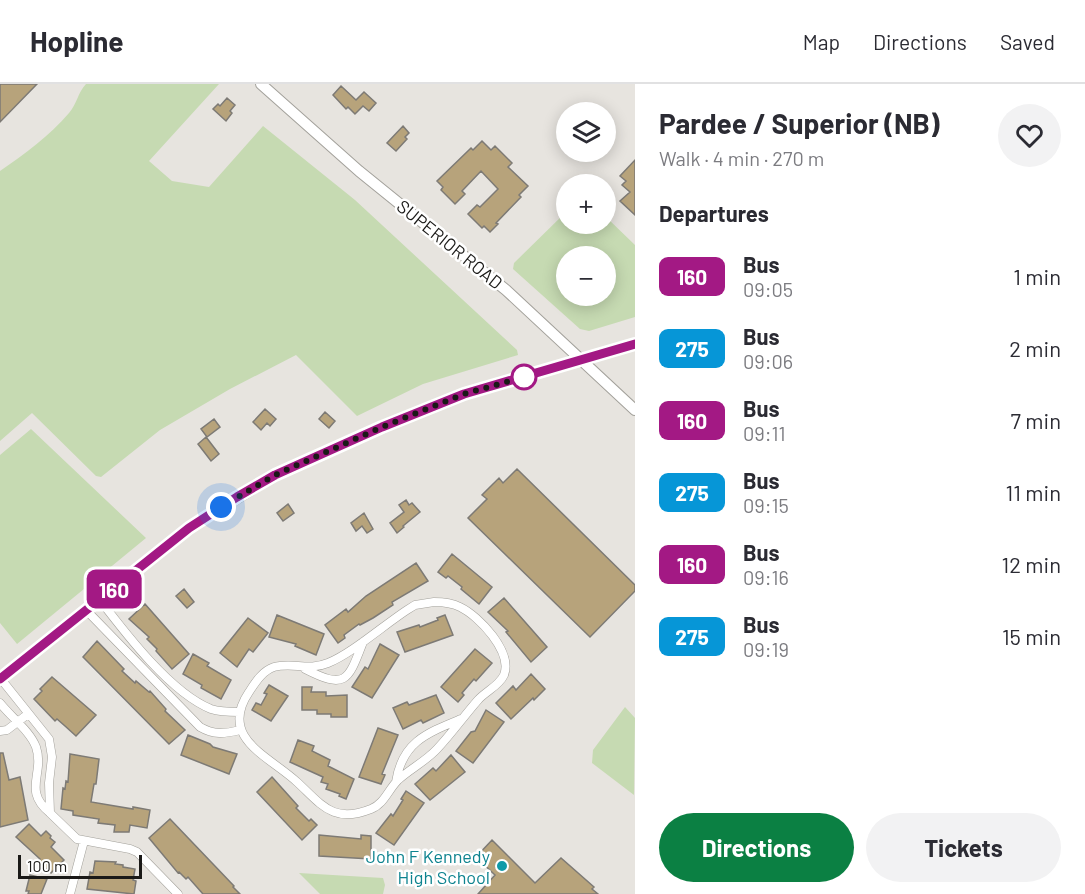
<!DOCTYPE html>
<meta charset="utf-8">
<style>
:root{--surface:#fff;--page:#f2f2f3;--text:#2b2b33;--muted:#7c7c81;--line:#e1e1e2;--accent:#0b8043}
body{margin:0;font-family:Barlow,sans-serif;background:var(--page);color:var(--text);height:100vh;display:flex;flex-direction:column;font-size:22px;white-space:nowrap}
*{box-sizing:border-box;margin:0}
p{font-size:20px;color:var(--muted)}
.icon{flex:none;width:33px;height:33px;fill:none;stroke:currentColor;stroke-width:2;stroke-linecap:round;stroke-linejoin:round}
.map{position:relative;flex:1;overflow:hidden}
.panel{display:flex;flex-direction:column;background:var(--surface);width:450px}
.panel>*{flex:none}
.badge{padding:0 12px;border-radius:9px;font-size:21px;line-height:39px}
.controls{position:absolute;left:556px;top:18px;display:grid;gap:12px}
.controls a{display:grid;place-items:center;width:60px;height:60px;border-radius:50%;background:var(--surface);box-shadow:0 3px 15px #0003;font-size:30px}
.scale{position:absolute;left:18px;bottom:15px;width:124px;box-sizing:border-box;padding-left:6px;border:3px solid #1a1917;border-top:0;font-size:16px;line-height:21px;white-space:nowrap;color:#1a1917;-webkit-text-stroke:4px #fff;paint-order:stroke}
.you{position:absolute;width:30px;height:30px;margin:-15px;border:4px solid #fff;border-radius:50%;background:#1a73e8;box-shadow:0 0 0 9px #1a73e833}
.map>.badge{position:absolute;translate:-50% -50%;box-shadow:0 0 0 3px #fff}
h2{padding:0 24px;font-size:22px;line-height:54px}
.round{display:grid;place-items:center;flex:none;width:63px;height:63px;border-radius:32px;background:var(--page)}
.summary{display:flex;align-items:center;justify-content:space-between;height:102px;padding:0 24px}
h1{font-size:28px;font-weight:700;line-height:45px}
.primary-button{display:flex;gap:12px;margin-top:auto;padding:12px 24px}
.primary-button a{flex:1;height:69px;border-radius:36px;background:var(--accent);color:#fff;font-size:24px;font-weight:700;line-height:69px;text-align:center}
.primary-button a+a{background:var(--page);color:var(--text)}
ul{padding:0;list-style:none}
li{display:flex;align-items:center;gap:18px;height:72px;padding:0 24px}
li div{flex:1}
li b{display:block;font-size:22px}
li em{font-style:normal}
li .badge{min-width:66px;font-weight:700;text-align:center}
header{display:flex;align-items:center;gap:36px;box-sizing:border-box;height:84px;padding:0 30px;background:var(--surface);border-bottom:2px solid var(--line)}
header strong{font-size:28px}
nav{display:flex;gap:33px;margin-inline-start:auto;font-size:21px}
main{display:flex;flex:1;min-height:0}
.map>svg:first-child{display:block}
.green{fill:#c6dab2;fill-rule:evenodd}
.building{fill:#b7a37b;stroke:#7d7a75;stroke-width:1.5}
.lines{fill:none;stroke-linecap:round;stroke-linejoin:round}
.street-casing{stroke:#a3a19b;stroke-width:9}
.secondary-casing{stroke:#a3a19b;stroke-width:12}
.street{stroke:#fff;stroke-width:8}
.secondary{stroke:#fff;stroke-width:10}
.line-casing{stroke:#fff;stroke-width:14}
.line{stroke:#a31984;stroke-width:9}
.walk{stroke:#1a1917;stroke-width:6;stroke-dasharray:0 10.8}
.stop-dot{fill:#fff;stroke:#a31984;stroke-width:3}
.culture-dot{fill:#0f9aa8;stroke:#fff;stroke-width:2}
.labels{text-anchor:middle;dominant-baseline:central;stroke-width:5;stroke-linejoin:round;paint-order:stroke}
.street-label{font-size:18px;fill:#1a1917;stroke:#fff}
.culture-label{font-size:18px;fill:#0d838f;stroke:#fff;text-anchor:end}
</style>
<header>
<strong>Hopline</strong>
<nav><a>Map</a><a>Directions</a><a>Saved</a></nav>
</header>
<main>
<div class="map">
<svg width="635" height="810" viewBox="0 0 635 810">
<rect width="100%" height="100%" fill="#e7e4df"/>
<!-- green -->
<path class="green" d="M 86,0 L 219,0 L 149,77 L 172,97 L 209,103 L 263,42 L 355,116 L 517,266 L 518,271 L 423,300 L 357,332 L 296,271 L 230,305 L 160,346 L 101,393 L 96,392 L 32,329 L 0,357 L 0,87 C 25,70 49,52 69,29 C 77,20 78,8 86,0 Z
M 567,127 L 567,140 L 606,140 L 606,133 L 635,161 L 635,233 L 589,247 L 580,245 L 513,185 L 514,179 ZM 606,172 L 606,212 L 567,212 L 567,172 Z
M 31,345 L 146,454 L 17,560 L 0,539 L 0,371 Z
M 625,623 L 635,634 L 634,711 L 592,679 L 593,666 Z
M 299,789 L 383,794 L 385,801 L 383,810 L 320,810 Z"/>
<!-- building -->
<path class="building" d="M 0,0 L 37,0 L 0,38 Z
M 341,2 L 356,16 L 364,8 L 376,19 L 369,27 L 363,22 L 355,30 L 348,23 L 346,25 L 333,11 Z
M 227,14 L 235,21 L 230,27 L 232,29 L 226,37 L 213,25 L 218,20 L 220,22 Z
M 403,42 L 409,49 L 405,53 L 407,55 L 396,67 L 387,59 Z
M 482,57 L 491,66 L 495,62 L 512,79 L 508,83 L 528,102 L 519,111 L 521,113 L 496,139 L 498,140 L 490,148 L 484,142 L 482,144 L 468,130 L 477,121 L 480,123 L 498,105 L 481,87 L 462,107 L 465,110 L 455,120 L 441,106 L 443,103 L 437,97 L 471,64 L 473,66 Z
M 635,76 L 635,131 L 620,117 L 630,108 L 622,101 L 626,97 L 620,92 Z
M 265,325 L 276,335 L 270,342 L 267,339 L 261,346 L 253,338 Z
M 325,328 L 335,337 L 329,344 L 319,335 Z
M 214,335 L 220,343 L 207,353 L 201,345 Z
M 206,353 L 219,370 L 211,377 L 198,360 Z
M 517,385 L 635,501 L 635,507 L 590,553 L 468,434 L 487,415 L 482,411 L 499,394 L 503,399 Z
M 406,416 L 409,421 L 412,419 L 420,428 L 403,442 L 404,443 L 397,449 L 390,439 L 404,428 L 399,421 Z
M 288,420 L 294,429 L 283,437 L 277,429 Z
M 364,429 L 373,445 L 367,449 L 362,442 L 356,447 L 351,439 Z
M 452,470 L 492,503 L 479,520 L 461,505 L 462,503 L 448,492 L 446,494 L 438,488 Z
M 416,479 L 428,497 L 392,518 L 393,521 L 373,534 L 360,541 L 359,540 L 344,551 L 345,554 L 338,559 L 325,541 L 346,525 L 348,528 L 366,512 Z
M 184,505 L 194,518 L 187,524 L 176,512 Z
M 504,514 L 547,563 L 531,578 L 506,548 L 508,547 L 488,528 Z
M 145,520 L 189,570 L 172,585 L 156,567 L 157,565 L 147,555 L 149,553 L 129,535 Z
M 277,531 L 324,550 L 316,571 L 295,562 L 296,560 L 269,553 Z
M 445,531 L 453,551 L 405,568 L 397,548 L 419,541 L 420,543 L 438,536 L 437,534 Z
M 248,534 L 268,549 L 253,568 L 249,565 L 237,583 L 220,569 Z
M 97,557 L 124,585 L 122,587 L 135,599 L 136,597 L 149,608 L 150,607 L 166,625 L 165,627 L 185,646 L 169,660 L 83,573 Z
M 380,560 L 399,571 L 372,614 L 352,603 L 365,583 L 368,585 Z
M 475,565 L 492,579 L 476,597 L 474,595 L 462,609 L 464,611 L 458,618 L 441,603 Z
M 193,570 L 209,579 L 207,582 L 231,596 L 221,615 L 201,604 L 202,601 L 183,590 Z
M 531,590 L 545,605 L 534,616 L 533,614 L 511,635 L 496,619 L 513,602 L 516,606 Z
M 52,593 L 96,631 L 76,652 L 65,642 L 57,635 L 55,637 L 34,615 L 42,607 L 40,605 Z
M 269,601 L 288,612 L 271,637 L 252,626 L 256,619 L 261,621 L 267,610 L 264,609 Z
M 302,603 L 312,603 L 311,608 L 326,608 L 326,612 L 347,611 L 347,633 L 331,633 L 331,630 L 317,630 L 317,626 L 302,626 Z
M 436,611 L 444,629 L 423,639 L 421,636 L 403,645 L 393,624 L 407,618 L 409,621 Z
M 486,626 L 504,638 L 473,679 L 456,667 L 471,648 L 475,647 Z
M 378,644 L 398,651 L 382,690 L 385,691 L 381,700 L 359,693 Z
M 188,651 L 210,660 L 213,663 L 237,670 L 229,690 L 181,671 Z
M 298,656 L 314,662 L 312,667 L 330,676 L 328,682 L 354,695 L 346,715 L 339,712 L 340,710 L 326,705 L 328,700 L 321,698 L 323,693 L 290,678 Z
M 0,669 L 3,669 L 9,696 L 20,693 L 28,736 L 0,743 Z
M 70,670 L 99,675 L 96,700 L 94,700 L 91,718 L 133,725 L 133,723 L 150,726 L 147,744 L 130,741 L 129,748 L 114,748 L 115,741 L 98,739 L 99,735 L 73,731 L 73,727 L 61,725 L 63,704 L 65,705 L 66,697 L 68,698 Z
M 451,671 L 465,688 L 430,716 L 415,700 L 433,684 L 436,687 Z
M 272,693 L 298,722 L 296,724 L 309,737 L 311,735 L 317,741 L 302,756 L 257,708 Z
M 406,707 L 424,719 L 394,761 L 376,749 L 391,730 L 393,732 L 403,716 L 401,715 Z
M 170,735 L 234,802 L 233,803 L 240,810 L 203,810 L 188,793 L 186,795 L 179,788 L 178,789 L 149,754 Z
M 29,740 L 41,752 L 46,747 L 51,752 L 50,754 L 55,758 L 51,763 L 64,776 L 51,789 L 38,777 L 40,775 L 16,753 Z
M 319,751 L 361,755 L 361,751 L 371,752 L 371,775 L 319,772 Z
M 492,756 L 535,799 L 561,774 L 594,803 L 592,805 L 598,810 L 478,810 L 495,791 L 476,773 Z
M 95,777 L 116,778 L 115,780 L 123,781 L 123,783 L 135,785 L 133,796 L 136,797 L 134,810 L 87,805 L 90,788 L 93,789 Z
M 30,791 L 47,795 L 41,810 L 28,810 L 29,807 L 26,807 Z"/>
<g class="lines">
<defs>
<path id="street" d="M 100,516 C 126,550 171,609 211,625 C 220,628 230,628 239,628
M 434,518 C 443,518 452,519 460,523 C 479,532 513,568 504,591 C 499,602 486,607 478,616 C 464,632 452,649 437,665 C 426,677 410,685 398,696 C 388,706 384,720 371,725 C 333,740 322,721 297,698 C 269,672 218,654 249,608 C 255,599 262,587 274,583 C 292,578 309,587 328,579 C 351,570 384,541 407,526 L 415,521 Z
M 86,526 L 200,643 C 214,651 224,650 240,646
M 305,585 C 346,606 348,597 363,558
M 0,619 C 11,633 30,647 36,663 C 45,690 22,706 50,729 L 49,699 L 52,673 L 49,655 L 1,595
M 0,647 L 7,646 L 28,630
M 396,698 C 402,658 427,649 461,635
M 50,729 L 77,755 L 130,765 L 137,768 L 178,810
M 70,810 L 84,757"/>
<path id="secondary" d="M 261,0 L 359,87 L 506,206 L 635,326
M 0,595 L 189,444 L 275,391 L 382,343 L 464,310 L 635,260"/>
</defs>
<!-- street casing -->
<use href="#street" class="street-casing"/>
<!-- secondary casing -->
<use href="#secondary" class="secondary-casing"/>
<!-- street -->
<use href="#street" class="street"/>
<!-- secondary -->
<use href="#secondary" class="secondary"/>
</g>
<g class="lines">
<defs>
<path id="line" d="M 0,595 L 189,444 L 237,413 L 275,391 L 382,343 L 464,310 L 635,260"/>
</defs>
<!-- line casing -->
<use href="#line" class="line-casing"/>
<!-- line -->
<use href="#line" class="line"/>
<!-- walk -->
<path class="walk" d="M 221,423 L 275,391 L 382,343 L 464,310 L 527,292 L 524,293"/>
</g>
<!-- markers -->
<circle class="stop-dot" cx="524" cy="293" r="12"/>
<circle class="culture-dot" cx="502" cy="782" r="6"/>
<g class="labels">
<!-- street labels -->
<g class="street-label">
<text transform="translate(450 160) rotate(39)">SUPERIOR ROAD</text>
</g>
<!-- culture labels -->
<g class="culture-label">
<text x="490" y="772">John F Kennedy<tspan x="490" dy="21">High School</tspan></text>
</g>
</g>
</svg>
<div class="controls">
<a><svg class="icon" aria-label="layers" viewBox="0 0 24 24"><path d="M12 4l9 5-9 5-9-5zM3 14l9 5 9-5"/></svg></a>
<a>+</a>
<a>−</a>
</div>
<div class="scale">100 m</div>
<div class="you" style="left:221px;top:423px"></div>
<b class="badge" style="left:114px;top:505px;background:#a31984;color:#fff">160</b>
</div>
<section class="panel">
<div class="summary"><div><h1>Pardee / Superior (NB)</h1><p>Walk · 4 min · 270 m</p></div><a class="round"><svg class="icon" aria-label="heart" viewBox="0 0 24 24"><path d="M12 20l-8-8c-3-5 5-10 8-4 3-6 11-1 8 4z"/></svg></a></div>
<h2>Departures</h2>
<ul>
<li><span class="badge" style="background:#a31984;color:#fff">160</span><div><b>Bus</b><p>09:05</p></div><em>1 min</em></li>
<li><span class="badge" style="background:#0696d7;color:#fff">275</span><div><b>Bus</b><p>09:06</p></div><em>2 min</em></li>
<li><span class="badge" style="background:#a31984;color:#fff">160</span><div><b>Bus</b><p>09:11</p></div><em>7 min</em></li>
<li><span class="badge" style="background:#0696d7;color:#fff">275</span><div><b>Bus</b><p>09:15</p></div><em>11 min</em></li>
<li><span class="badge" style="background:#a31984;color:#fff">160</span><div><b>Bus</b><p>09:16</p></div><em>12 min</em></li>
<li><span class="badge" style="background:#0696d7;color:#fff">275</span><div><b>Bus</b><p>09:19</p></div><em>15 min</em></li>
</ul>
<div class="primary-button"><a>Directions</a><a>Tickets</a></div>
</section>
</main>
